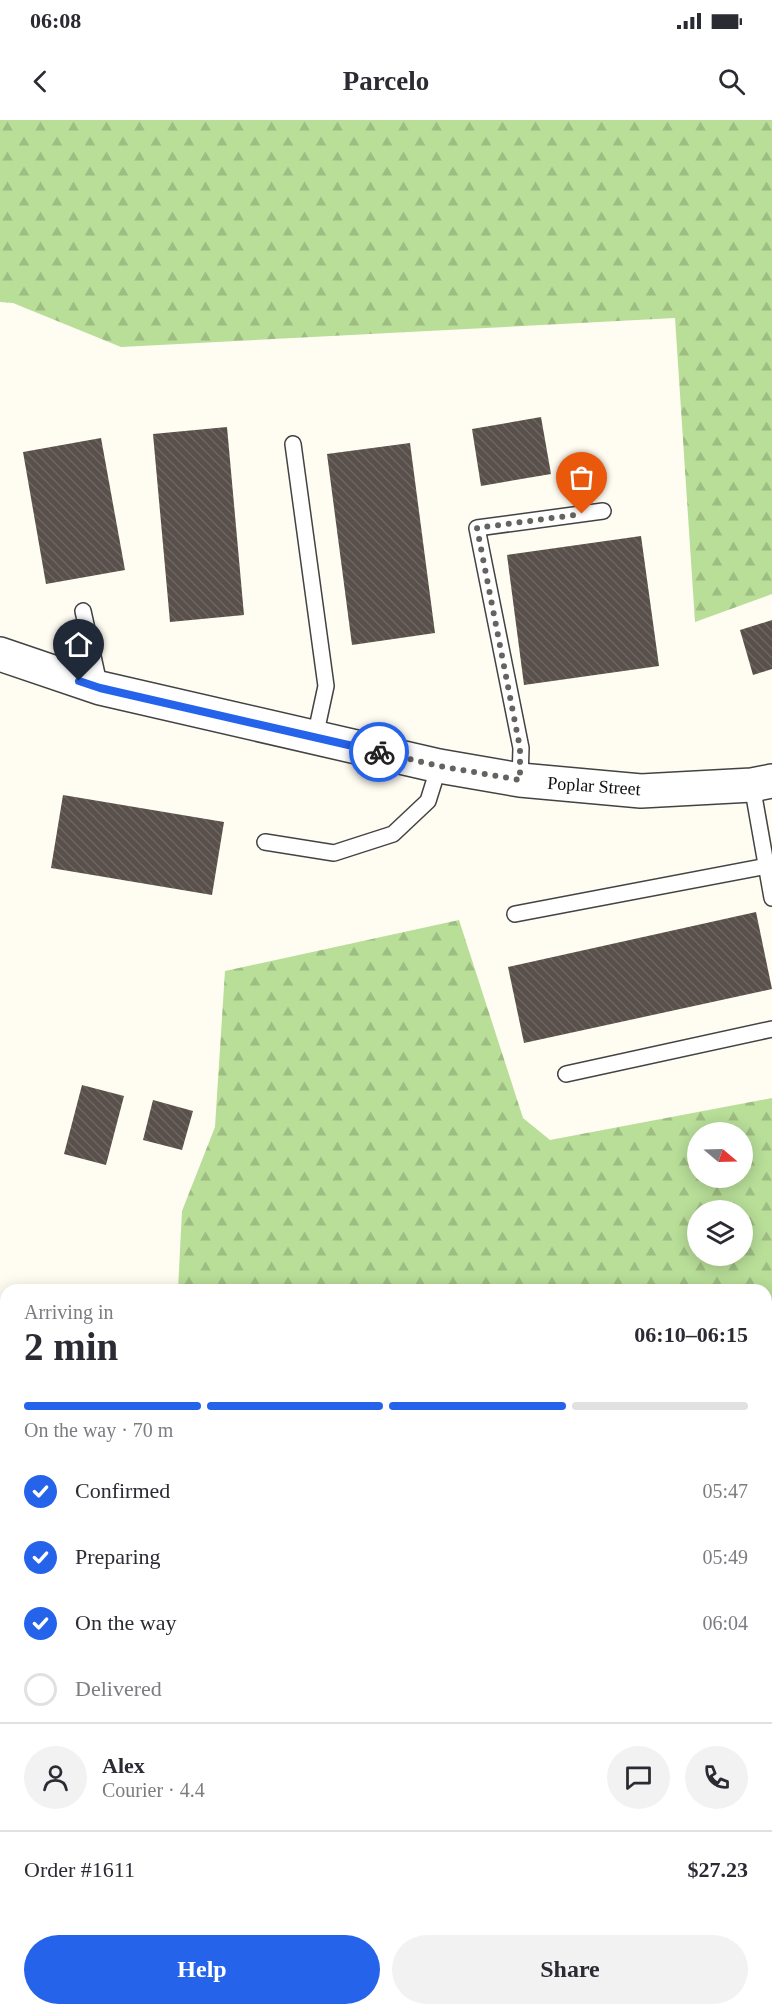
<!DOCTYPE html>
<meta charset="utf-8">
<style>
body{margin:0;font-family:"Times New Roman",serif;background:#f2f2f3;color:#2b2b33;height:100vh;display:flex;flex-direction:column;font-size:22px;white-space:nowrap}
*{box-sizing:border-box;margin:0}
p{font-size:20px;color:#7c7c81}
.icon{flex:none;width:33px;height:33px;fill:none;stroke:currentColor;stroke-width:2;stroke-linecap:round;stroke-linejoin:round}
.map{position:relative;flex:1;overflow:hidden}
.side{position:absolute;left:0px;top:1164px;width:772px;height:732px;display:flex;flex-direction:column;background:#fff;border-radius:18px 18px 0 0;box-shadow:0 3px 15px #0003}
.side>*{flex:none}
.needle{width:39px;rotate:109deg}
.fabs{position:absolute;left:687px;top:1002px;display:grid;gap:12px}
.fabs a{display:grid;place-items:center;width:66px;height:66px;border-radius:50%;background:#fff;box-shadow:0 3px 15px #0003;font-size:30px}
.pin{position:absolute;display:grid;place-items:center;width:51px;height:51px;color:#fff;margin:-62px -26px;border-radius:50% 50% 50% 0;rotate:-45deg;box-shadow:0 0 6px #0007}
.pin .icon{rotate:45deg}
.courier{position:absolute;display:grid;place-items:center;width:60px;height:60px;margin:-30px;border:4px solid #2563eb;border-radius:50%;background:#fff;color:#222;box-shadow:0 2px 8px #0007}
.overview em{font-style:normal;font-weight:800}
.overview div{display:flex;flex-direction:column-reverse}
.overview{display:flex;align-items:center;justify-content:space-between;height:102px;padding:0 24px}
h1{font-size:39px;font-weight:800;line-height:45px}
.bar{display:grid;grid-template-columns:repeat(4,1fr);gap:9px 6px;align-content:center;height:72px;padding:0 24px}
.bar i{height:8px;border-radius:4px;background:#e1e1e2}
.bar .on{background:#2563eb}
.bar p{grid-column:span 4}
.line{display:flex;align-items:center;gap:15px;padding:0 24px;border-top:2px solid #e1e1e2}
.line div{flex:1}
.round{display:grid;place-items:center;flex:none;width:63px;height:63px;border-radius:32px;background:#f2f2f3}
ol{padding:0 24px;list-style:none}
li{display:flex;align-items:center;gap:18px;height:66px}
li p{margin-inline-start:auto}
li .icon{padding:6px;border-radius:50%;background:#2563eb;color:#fff;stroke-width:4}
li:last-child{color:#7c7c81}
li i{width:33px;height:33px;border:3px solid #e1e1e2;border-radius:50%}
.button{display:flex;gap:12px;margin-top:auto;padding:12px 24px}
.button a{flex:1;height:69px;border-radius:36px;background:#2563eb;color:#fff;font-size:24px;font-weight:800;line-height:69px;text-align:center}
.button a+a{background:#f2f2f3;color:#2b2b33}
.status{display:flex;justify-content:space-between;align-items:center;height:42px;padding:0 30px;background:#fff;direction:ltr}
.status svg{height:16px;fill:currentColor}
header{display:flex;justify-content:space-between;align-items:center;height:78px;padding:0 24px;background:#fff;font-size:27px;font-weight:800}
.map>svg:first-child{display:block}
.forest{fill:url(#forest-firs);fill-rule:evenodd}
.cemetery{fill:url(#cemetery-stones)}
.building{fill:url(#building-back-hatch)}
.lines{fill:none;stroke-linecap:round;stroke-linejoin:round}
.service-casing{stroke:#434343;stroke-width:18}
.minor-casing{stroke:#434343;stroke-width:33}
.tertiary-casing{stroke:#434343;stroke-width:36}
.service{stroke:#fff;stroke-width:15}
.minor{stroke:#fff;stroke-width:30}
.tertiary{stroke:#fff;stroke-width:33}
.done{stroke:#64635f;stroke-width:6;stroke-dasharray:0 10.8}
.route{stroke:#2563eb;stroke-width:8}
.labels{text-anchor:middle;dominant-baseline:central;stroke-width:6;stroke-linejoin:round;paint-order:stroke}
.street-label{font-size:18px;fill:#101010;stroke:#fff}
</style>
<div class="status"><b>06:08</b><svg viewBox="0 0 49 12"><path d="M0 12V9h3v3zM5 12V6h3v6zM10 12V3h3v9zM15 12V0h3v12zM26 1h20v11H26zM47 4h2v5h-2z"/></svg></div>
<header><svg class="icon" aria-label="back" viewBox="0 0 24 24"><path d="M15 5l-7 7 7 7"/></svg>Parcelo<svg class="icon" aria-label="search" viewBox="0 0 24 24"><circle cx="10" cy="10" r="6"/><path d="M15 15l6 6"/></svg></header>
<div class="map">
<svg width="772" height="1896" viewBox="0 0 772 1896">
<defs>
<pattern id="forest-firs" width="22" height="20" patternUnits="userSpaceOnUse" patternTransform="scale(1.5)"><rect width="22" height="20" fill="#b8de98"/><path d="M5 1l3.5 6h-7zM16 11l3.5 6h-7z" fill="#9dbd82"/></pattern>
<pattern id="cemetery-stones" width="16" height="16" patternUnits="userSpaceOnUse" patternTransform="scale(1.5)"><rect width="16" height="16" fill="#d9e3c1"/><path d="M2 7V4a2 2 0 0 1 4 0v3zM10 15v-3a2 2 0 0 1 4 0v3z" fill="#b9c2a5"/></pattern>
<pattern id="building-back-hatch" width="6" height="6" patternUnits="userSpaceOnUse" patternTransform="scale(1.5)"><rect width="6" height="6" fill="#59504b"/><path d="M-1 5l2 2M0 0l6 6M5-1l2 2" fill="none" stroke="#6c6561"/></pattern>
</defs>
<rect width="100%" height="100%" fill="#fffcf2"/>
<!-- forest -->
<g class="forest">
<path d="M0,0H772V474L695,502L675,198L121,227L13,183L0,182Z"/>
<path d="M459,800L523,998L550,1020L772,978V1262L767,1261L766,1170H178L182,1091L215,1007L225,851ZM742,1012V1058H698V1012ZM742,1090V1136H698V1090Z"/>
<path d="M772,1497V1687H766V1504Z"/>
</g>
<!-- cemetery -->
<path class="cemetery" d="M766,1687H772V1896H315L320,1890H766Z"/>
<!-- building -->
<g class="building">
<path d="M541,297L551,354L481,366L472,309Z"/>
<path d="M227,307L244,495L170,502L153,314Z"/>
<path d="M101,318L125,450L46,464L23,332Z"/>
<path d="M410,323L435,513L352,525L327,334Z"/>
<path d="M641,416L659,546L524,565L507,435Z"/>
<path d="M772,500V549L753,555L740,510Z"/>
<path d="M63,675L224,702L212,775L51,748Z"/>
<path d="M756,792L772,869L524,923L508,847Z"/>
<path d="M82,965L124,976L106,1045L64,1034Z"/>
<path d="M153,980L193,991L182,1030L143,1020Z"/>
<path d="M6,1464V1507L0,1508V1466Z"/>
</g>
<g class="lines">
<!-- service casing -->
<g class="service-casing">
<g id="service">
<path d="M293,324L326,566L315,617"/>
<path d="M83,491L100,568"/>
<path d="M520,660L521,628L477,408L603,391"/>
<path d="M752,665L772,778"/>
<path d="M265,722L334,733L393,714L428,681L439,646"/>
<path d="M515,794L767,746"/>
<path d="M566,954L772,909"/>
<path d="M767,1324L772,1332"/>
<path d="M766,1394L772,1389"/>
<path d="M766,1429L772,1444"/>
<path d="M766,1804L772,1802"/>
<path d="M662,1896L664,1890"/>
</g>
</g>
<!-- minor casing -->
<g class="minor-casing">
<path id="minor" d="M0,1420L6,1419"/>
</g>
<!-- tertiary casing -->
<g class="tertiary-casing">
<g id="tertiary">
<path d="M0,534L100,568L439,646L520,660L641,671L752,665L772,661"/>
<path d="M766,1489L772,1485"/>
<path d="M265,1896L271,1890"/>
</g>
</g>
<!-- service -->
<use href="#service" class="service"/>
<!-- minor -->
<use href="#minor" class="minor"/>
<!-- tertiary -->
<use href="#tertiary" class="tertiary"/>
</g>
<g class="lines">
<!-- done -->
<path class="done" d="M379,632L439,646L520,660V628L477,408L582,394"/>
<!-- route -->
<path class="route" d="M79,561L100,568L379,632"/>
</g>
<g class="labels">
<!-- street labels -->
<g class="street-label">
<text transform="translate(594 666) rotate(4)">Poplar Street</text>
</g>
</g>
</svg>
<div class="fabs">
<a><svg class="needle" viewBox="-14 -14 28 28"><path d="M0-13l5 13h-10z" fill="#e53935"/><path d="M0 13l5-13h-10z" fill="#7c7c81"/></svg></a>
<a><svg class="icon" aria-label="layers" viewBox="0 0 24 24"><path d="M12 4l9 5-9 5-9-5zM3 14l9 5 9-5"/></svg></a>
</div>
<div class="pin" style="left:582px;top:394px;background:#ea580c"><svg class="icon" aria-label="bag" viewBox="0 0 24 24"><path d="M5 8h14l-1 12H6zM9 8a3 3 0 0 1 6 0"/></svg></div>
<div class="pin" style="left:79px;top:561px;background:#1f2937"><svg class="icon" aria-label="home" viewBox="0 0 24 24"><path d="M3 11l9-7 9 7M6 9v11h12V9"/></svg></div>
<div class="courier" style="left:379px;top:632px"><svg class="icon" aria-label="bike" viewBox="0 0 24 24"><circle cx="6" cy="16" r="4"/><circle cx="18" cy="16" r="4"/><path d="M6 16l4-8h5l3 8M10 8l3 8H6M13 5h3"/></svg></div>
<section class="side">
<div class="overview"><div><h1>2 min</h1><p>Arriving in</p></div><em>06:10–06:15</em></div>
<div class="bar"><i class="on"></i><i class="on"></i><i class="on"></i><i></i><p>On the way · 70 m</p></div>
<ol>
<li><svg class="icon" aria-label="check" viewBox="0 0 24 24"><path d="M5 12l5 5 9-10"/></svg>Confirmed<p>05:47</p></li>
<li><svg class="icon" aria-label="check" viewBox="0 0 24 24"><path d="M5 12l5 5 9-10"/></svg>Preparing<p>05:49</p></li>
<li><svg class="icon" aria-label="check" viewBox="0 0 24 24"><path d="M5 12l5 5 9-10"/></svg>On the way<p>06:04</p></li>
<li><i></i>Delivered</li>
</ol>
<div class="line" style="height:108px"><a class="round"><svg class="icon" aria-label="person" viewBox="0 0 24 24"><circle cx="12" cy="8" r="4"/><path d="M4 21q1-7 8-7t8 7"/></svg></a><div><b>Alex</b><p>Courier · 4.4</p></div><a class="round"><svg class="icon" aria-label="chat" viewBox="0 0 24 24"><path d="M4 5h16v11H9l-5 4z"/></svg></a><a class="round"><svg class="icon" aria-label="phone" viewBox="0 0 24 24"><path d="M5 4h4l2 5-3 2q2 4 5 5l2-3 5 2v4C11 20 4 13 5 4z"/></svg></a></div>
<div class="line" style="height:78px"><div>Order #1611</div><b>$27.23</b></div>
<div class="button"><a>Help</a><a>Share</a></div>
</section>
</div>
